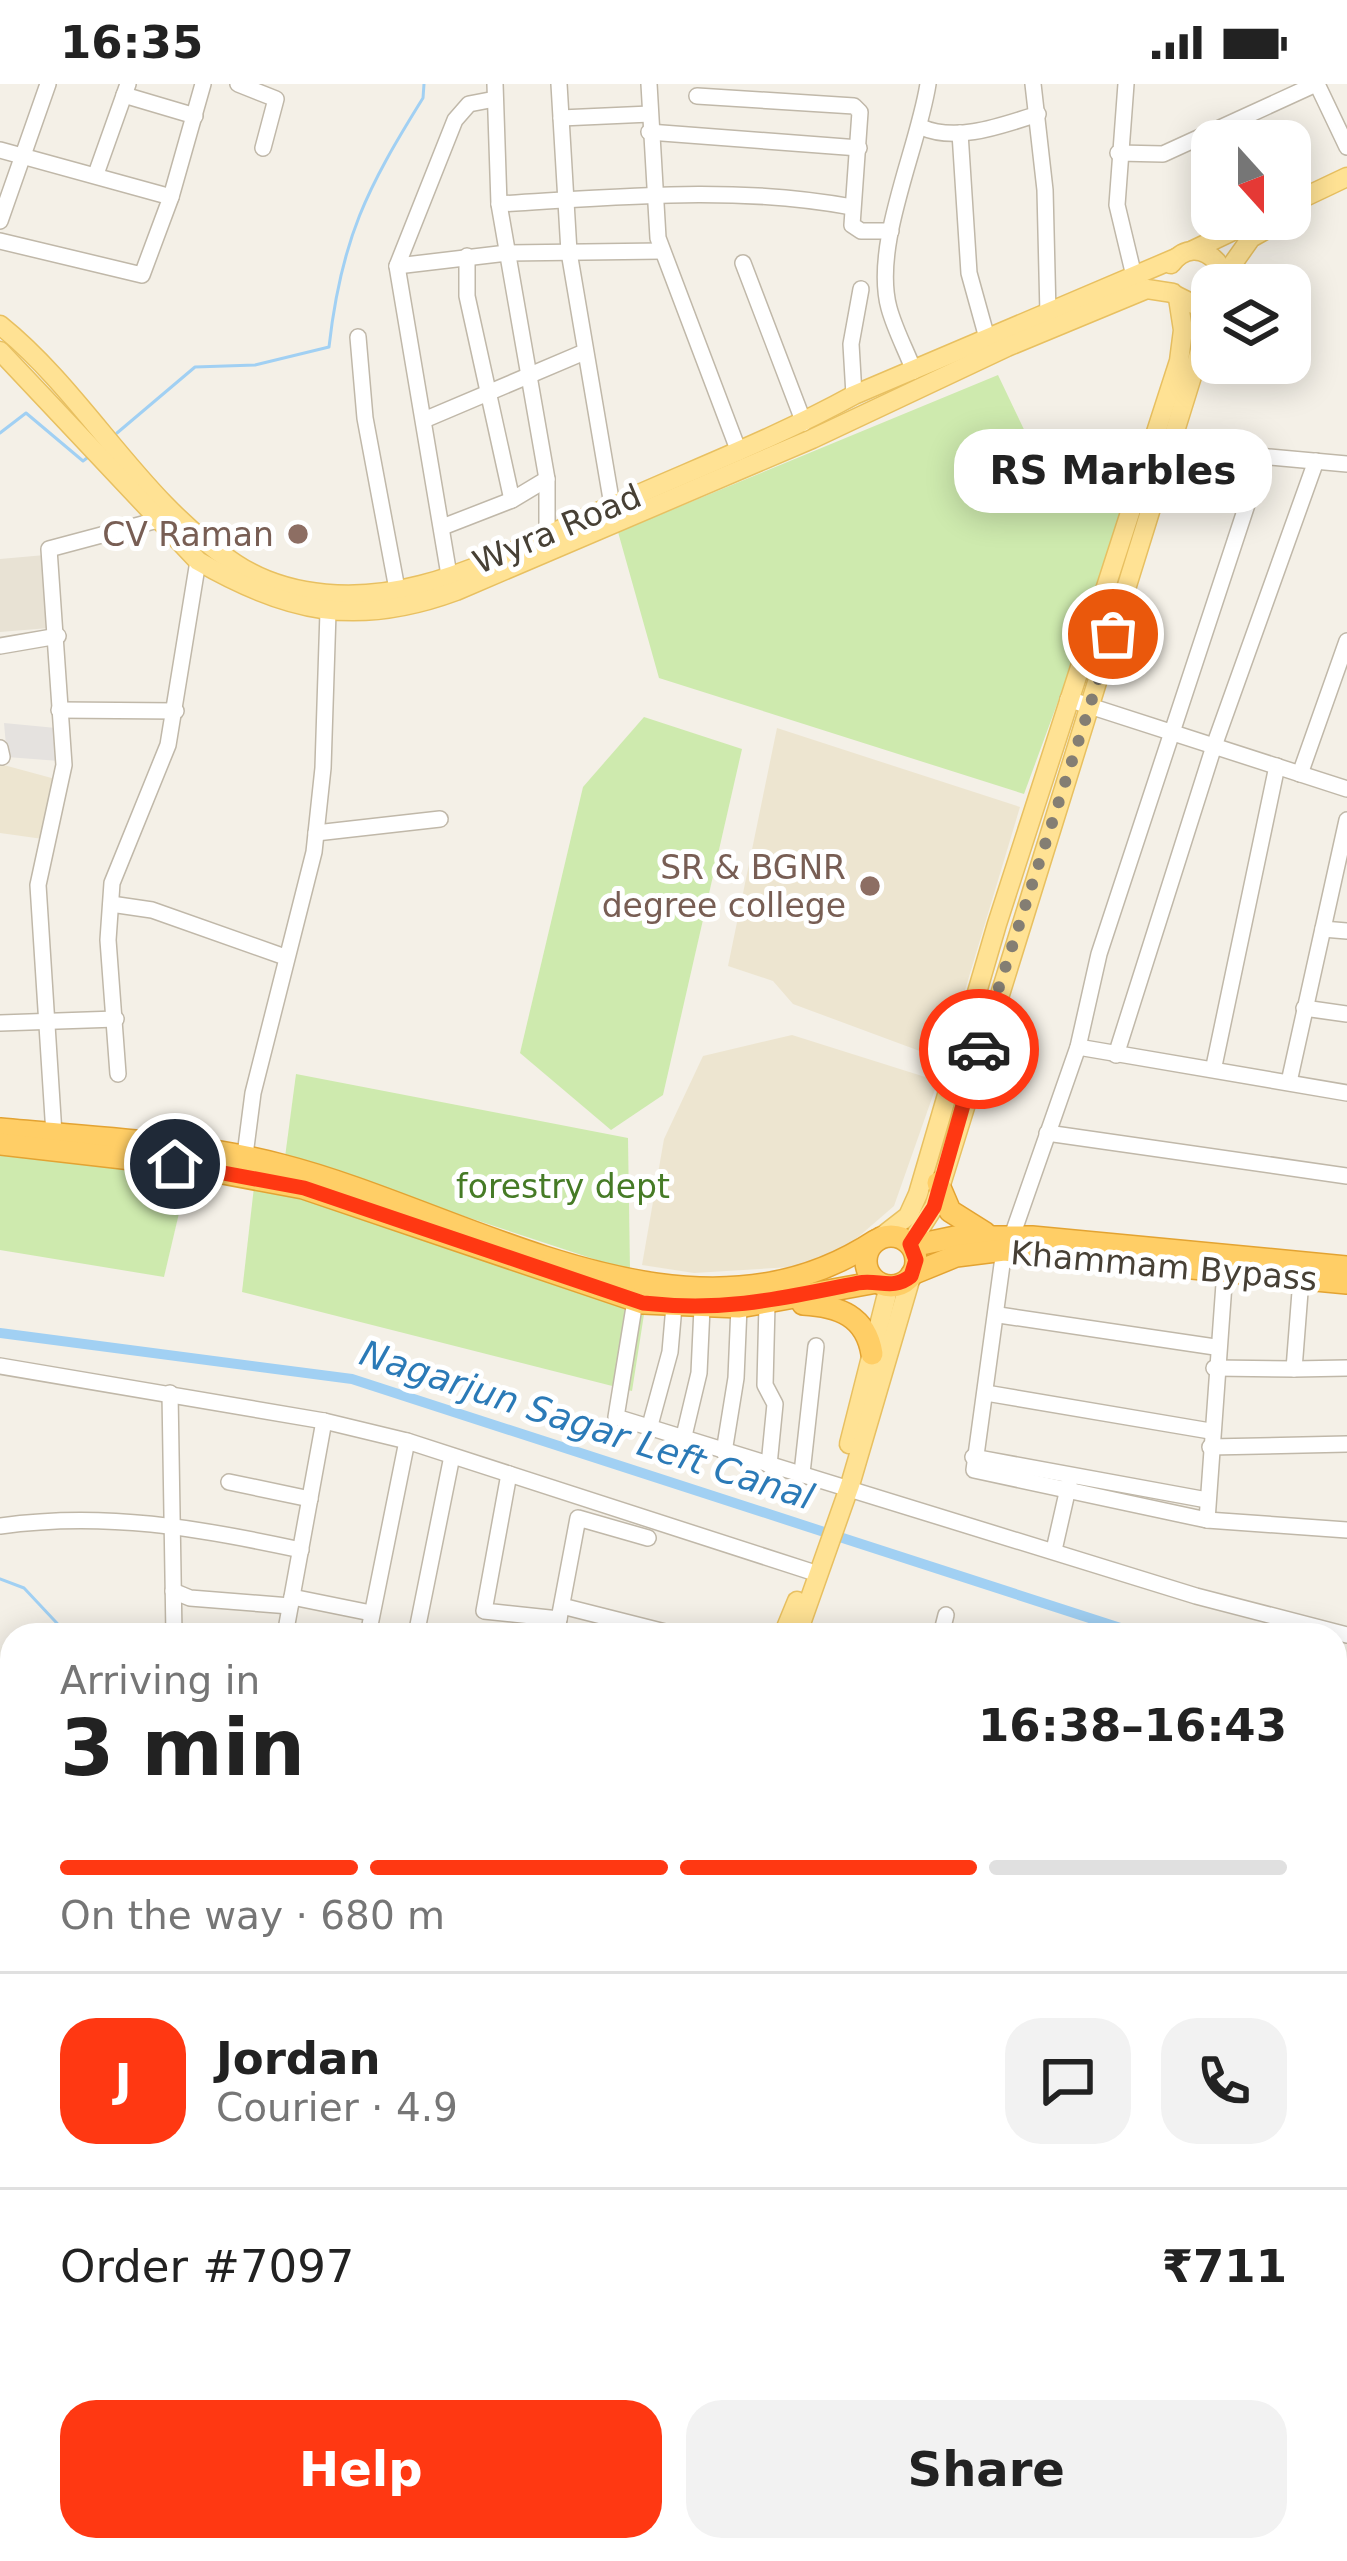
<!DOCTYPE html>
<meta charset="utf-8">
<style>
body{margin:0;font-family:"DejaVu Sans",sans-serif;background:#f2f2f2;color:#222;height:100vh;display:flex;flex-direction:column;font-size:45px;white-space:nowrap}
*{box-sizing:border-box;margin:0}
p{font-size:39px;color:#767676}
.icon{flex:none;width:66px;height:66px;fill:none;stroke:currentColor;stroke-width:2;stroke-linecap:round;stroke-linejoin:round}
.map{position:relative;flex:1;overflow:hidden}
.sheet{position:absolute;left:0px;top:1539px;width:1347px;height:939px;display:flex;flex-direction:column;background:#fff;border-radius:36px 36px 0 0;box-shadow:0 6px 30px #0003}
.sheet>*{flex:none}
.needle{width:78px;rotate:159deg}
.tools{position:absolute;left:1191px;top:36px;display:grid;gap:24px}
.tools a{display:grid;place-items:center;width:120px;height:120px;border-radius:24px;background:#fff;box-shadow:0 6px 30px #0003;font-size:60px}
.pin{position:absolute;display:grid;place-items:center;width:102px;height:102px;color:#fff;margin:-51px;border:6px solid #fff;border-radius:50%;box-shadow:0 3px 12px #0007}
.courier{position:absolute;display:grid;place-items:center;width:120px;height:120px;margin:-60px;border:9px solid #ff3812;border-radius:50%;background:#fff;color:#222;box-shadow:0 3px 15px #0007}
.bubble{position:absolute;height:84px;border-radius:36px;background:#fff;box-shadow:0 6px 30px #0003;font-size:39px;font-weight:600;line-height:84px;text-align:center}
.overview em{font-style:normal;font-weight:600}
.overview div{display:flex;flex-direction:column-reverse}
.overview{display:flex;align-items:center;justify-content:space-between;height:204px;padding:0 60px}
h1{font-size:78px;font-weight:600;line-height:90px}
.bar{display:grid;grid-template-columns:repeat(4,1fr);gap:18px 12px;align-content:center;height:144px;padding:0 60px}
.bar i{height:15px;border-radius:9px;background:#e0e0e0}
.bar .on{background:#ff3812}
.bar p{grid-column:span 4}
.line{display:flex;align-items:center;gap:30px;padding:0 60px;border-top:3px solid #e0e0e0}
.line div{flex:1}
.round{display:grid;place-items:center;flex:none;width:126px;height:126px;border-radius:36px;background:#f2f2f2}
.button{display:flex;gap:24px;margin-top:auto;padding:24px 60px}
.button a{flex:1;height:138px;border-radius:36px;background:#ff3812;color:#fff;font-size:48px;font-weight:600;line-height:138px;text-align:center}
.button a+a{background:#f2f2f2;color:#222}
.status{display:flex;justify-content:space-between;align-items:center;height:84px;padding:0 60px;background:#fff;direction:ltr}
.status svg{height:33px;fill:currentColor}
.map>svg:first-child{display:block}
.residential{fill:#e8e2d4}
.industrial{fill:#e6e1db}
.education{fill:#ede5d0}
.green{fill:#ceeaae}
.parking{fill:#e5e2df}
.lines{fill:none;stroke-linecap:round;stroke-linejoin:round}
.stream{stroke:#a1d0f3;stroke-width:3}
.canal{stroke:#a1d0f3;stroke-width:10}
.minor-casing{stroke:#c0b8a9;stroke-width:18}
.major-casing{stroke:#e8c061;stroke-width:21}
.highway-casing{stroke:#e3a332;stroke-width:24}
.minor{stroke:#fff;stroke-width:15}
.major{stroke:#ffe294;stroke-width:18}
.highway{stroke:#ffce66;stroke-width:21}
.done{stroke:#847e73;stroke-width:12;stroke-dasharray:0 21.6}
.route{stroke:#ff3812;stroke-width:15}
.education-dot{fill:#8d6e63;stroke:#fff;stroke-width:4.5}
.labels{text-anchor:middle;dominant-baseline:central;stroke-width:10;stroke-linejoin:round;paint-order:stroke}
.street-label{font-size:33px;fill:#474035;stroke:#fff}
.education-label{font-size:33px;fill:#785e54;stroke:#fff;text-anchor:end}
.park-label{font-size:33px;fill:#467b26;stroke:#fff}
.water-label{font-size:36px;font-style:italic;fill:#2b7ab7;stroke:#fff}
</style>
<div class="status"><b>16:35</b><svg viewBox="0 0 49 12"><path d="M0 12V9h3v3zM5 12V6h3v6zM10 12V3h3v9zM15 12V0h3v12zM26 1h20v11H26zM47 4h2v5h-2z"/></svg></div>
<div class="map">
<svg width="1347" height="2477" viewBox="0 0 1347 2477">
<rect width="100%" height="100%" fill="#f4f0e7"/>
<!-- residential -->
<path class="residential" d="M45,471L49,544L0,548V475Z"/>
<!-- industrial -->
<path class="industrial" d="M1335,2323L1347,2327V2477H585L589,2466H1335Z"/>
<!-- education -->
<g class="education">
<path d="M777,644L1020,723L944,976L793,920L773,897L728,882Z"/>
<path d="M0,680L59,696L50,756L0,749Z"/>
<path d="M792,951L938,997L894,1122L842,1167L807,1182L694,1189L642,1181L664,1055L703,972Z"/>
</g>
<!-- green -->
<g class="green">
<path d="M998,291L1040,379L1142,389L1024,710L659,594L618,448Z"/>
<path d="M644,633L742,665L663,1011L611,1046L520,969L583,703Z"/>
<path d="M296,990L628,1054L630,1187L285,1073Z"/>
<path d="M0,1071L188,1091L164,1193L0,1166Z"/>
<path d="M255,1094L645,1224L632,1307L242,1208Z"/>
</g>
<!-- parking -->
<path class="parking" d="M4,639L56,644L59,677L7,673Z"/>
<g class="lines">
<!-- stream -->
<g class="stream">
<path d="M0,349L26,329L83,377L91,371"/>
<path d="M117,349L195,283L255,281L329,263C341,155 367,104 423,14L424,0"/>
<path d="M0,1495L24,1504L68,1551"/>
<path d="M0,1729L12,1723"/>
<path d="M0,1959V1977"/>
</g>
<!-- canal -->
<g class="canal">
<path d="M0,1249L352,1295L1142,1551"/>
<path d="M1335,1613L1347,1616"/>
</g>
<!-- minor casing -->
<g class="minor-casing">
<g id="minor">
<path d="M238,0L276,15L263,64"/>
<path d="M495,0L499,120L547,395V452"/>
<path d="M559,0L569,168L612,421"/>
<path d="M649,0L658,154L739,368"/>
<path d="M1033,0L1045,106L1048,230"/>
<path d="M1126,0L1117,121L1134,192"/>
<path d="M1317,0L1347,63"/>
<path d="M124,11L195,32"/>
<path d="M697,12L854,22L860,28L852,141L861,147H891"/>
<path d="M561,34L650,30"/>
<path d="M921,43C957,59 1003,41 1038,30"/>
<path d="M649,48L859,64"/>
<path d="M960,49L969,189L987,254"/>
<path d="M0,66L171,113L142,191L0,157"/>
<path d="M1118,69L1163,70L1316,0"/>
<path d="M96,90L128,0"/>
<path d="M171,113L203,0"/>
<path d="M499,120C618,113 733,101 852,123"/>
<path d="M0,137L48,0"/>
<path d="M467,172V212L512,416"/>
<path d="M743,179L804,339"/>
<path d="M397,182L507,169L662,167"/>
<path d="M358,253L365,334L397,505"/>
<path d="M914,287C906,266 895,246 889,224C872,161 918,65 928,0"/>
<path d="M854,311L851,260L861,205"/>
<path d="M424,336L582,269"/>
<path d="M1171,364L1347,380"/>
<path d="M445,442L512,416L547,395"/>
<path d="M449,491L397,182L455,36L469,20L495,15"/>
<path d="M0,562L58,552"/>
<path d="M1068,615L1347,705"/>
<path d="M59,626L176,627"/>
<path d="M0,664L2,673"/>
<path d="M1300,690L1347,557"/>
<path d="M316,749L440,735"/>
<path d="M111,820L152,826L285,873"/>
<path d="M1323,845L1347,847"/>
<path d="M1304,924L1347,930"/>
<path d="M0,939L116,935"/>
<path d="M1078,963L1347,1009"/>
<path d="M1116,971L1214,662L1316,377"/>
<path d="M1214,982L1277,682"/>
<path d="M118,990L108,856L112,799L168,661L198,477"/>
<path d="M1289,998L1347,736"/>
<path d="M1047,1049L1347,1092"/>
<path d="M54,1050L38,801L64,681L49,465L154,437"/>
<path d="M245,1071L253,1009L314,768L323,684L328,528"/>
<path d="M1012,1152L1078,963L1099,870L1263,372"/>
<path d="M1004,1166L974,1386L1207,1436L1225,1186"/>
<path d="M635,1217L616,1333L1196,1512L1347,1551"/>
<path d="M767,1220L765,1301L775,1320L769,1381"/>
<path d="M999,1231L1215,1263"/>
<path d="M0,1282L324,1337L407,1357L809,1487"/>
<path d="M1214,1284L1294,1285L1301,1195"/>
<path d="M1294,1285L1347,1284"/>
<path d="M170,1309L174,1551"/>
<path d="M986,1309L1210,1347"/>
<path d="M649,1345L670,1268L674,1222"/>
<path d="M683,1356L699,1289L702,1224"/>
<path d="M1210,1363L1347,1360"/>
<path d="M724,1368L736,1294L739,1223"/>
<path d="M973,1373L1207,1416"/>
<path d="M802,1389L816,1262"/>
<path d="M509,1390L484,1527L559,1535"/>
<path d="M229,1398L310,1415"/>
<path d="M1207,1436L1347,1446"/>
<path d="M0,1442C104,1427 199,1444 301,1466"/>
<path d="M1054,1466L1069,1400"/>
<path d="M173,1507L190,1514L290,1522"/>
<path d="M292,1513L371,1529"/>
<path d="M562,1522L677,1551"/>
<path d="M285,1551L324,1337"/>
<path d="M368,1551L407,1357"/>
<path d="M416,1551L452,1372"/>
<path d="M556,1551L578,1434L648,1454"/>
<path d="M941,1551L946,1531"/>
<path d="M0,1665L12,1664"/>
<path d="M1335,1773L1347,1776"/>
<path d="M1335,1818L1347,1822"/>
<path d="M1335,1910L1347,1855"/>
<path d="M0,1922H12"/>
<path d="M1335,1929L1347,1931"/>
<path d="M1335,2000L1347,2001"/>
<path d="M0,2008L12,2010"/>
<path d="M1335,2118H1347"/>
<path d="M12,2208V2207"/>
<path d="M1335,2240H1347"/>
<path d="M0,2356H12"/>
<path d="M129,2466L180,2477"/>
<path d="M770,2466L791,2477"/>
<path d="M1280,2468L1300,2474"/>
<path d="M62,2477L69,2466"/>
<path d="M224,2477L231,2466"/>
<path d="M327,2477L332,2466"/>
<path d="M561,2477L564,2466"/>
</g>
</g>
<!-- major casing -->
<g class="major-casing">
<g id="major">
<path d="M1290,120L1347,93"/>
<path d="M1193,166L1258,135"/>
<path d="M1171,180C1184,163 1202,162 1217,178L1220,201"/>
<path d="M1222,195L1251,154L1285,135"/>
<path d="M1175,211L1193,220L1212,213"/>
<path d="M0,241C87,311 140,419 236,480C289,515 360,517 421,501C487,484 551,448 614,421C694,385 776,354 854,311L1176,174"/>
<path d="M0,267L198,477C286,528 356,544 456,507L812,355L1007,263L1147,205L1173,209"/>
<path d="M881,1153L908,1132L918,1110L997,840L1179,277L1183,246L1178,214"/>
<path d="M910,1160L934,1123L1212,228"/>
<path d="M849,1360L889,1202"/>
<path d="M783,1551L797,1517"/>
<path d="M797,1551L850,1401L911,1193"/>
<path d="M419,2477L424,2466"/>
<path d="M440,2477L446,2466"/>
</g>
</g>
<!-- highway casing -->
<g class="highway-casing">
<g id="highway">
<path d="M0,1045C94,1054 189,1057 281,1081C469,1129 687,1280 875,1157"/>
<path d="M0,1060L175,1080L303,1104L643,1219L739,1223L877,1198"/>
<path d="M938,1099L950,1127L985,1149"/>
<circle cx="891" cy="1177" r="25"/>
<path d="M912,1162L955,1153H1032L1347,1183"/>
<path d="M912,1190L956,1172L1004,1166L1347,1199"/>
<path d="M803,1220C839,1222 866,1232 872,1270"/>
</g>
</g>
<!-- minor -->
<use href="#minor" class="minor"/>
<!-- major -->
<use href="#major" class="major"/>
<!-- highway -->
<use href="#highway" class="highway"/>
</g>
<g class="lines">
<!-- done -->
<path class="done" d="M979,965L1113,550"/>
<!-- route -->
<path class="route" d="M175,1080L304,1104L643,1219C725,1228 779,1215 858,1199C879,1195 892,1207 911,1192L916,1176L910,1160L934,1123L979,965"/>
</g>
<!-- markers -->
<g class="education-dot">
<circle cx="298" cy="450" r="12"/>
<circle cx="870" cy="802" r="12"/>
</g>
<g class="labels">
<!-- street labels -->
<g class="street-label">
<text transform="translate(557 445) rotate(-23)">Wyra Road</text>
<text transform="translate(1164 1182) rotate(5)">Khammam Bypass</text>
</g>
<!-- education labels -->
<g class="education-label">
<text x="274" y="450">CV Raman</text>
<text x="846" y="783">SR &amp; BGNR<tspan x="846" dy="38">degree college</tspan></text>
</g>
<!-- park labels -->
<g class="park-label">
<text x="563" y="1102">forestry dept</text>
</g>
<!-- water labels -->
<g class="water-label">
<text transform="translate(587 1341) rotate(18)">Nagarjun Sagar Left Canal</text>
</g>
</g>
</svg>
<div class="tools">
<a><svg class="needle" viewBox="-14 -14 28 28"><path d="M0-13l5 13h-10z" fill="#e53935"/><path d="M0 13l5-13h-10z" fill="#767676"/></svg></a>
<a><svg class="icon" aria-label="layers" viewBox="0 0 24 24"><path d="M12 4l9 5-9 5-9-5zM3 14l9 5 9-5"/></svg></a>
</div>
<div class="pin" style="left:1113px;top:550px;background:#ea580c"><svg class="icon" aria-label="bag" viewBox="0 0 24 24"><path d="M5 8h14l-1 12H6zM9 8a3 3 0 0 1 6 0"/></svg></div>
<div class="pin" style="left:175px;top:1080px;background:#1f2937"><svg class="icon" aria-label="home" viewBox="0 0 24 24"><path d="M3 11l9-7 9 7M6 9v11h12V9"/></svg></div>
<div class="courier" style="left:979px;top:965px"><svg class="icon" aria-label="car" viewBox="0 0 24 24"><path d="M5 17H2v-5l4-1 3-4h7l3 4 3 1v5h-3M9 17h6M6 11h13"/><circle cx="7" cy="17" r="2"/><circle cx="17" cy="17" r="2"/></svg></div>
<div class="bubble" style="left:954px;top:345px;width:318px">RS Marbles</div>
<section class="sheet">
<div class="overview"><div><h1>3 min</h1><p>Arriving in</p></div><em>16:38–16:43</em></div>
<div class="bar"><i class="on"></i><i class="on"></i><i class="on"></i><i></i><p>On the way · 680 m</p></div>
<div class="line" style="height:216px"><b class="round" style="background:#ff3812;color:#fff">J</b><div><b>Jordan</b><p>Courier · 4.9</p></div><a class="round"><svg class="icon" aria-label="chat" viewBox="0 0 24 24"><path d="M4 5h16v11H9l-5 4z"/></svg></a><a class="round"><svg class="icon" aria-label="phone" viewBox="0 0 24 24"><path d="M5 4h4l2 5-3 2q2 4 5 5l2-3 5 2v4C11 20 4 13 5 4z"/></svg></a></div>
<div class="line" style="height:156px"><div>Order #7097</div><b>₹711</b></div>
<div class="button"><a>Help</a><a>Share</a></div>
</section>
</div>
